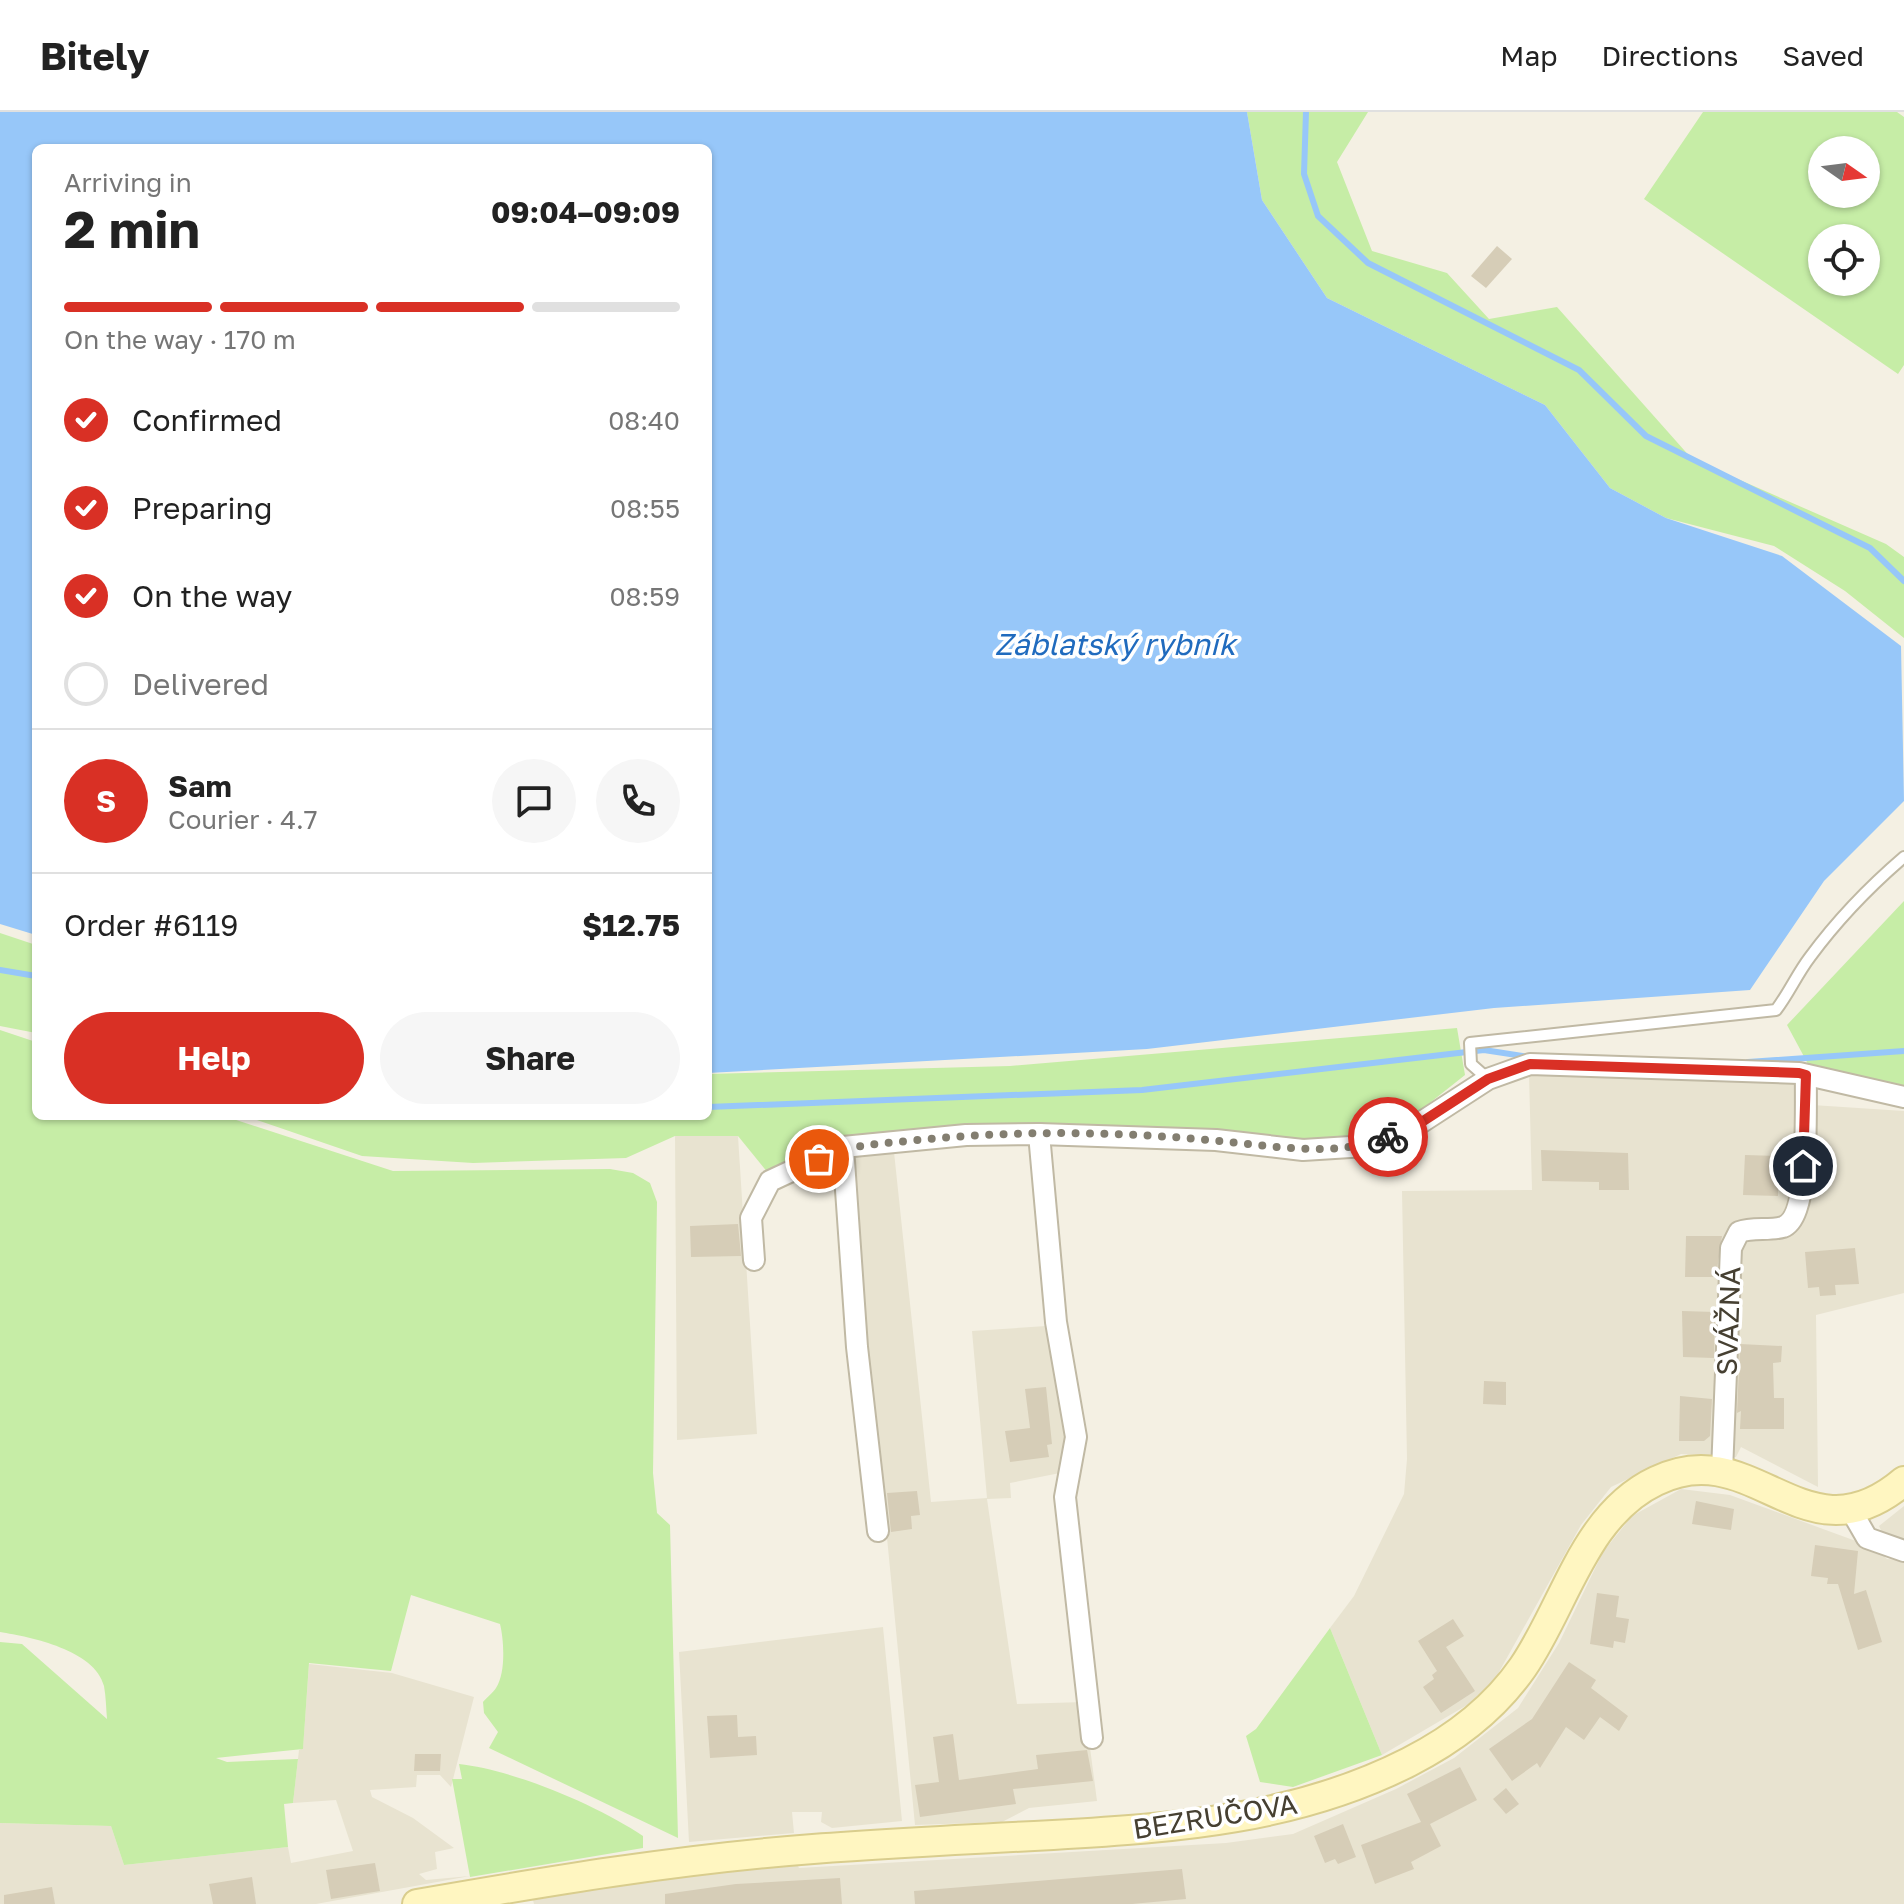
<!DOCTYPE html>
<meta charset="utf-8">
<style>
body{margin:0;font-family:"Golos Text",sans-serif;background:#f6f6f6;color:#222;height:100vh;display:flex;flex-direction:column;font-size:30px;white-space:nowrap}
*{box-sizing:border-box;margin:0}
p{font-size:26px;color:#767676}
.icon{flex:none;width:44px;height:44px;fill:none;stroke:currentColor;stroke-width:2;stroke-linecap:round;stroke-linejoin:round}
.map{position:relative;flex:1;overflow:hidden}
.sheet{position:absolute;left:32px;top:32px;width:680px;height:976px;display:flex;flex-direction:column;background:#fff;border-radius:12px;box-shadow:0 2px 6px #0004}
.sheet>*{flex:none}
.needle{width:52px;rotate:104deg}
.fabs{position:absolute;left:1808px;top:24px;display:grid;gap:16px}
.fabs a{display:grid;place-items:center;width:72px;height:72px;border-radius:50%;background:#fff;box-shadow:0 2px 6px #0004;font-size:40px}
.pin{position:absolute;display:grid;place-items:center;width:68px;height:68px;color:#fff;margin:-34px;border:4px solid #fff;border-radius:50%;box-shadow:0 2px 8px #0007}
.courier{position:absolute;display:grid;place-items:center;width:80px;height:80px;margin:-40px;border:6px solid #d93025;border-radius:50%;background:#fff;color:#222;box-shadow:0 2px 10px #0007}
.headline em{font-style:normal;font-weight:700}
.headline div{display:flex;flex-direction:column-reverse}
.headline{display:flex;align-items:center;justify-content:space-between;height:136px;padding:0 32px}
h1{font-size:52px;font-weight:700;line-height:60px}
.bar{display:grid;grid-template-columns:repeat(4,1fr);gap:12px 8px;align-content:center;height:96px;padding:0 32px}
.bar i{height:10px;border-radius:6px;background:#e0e0e0}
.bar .on{background:#d93025}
.bar p{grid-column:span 4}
.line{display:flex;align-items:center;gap:20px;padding:0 32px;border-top:2px solid #e0e0e0}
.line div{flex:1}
.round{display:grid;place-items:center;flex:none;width:84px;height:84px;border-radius:42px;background:#f6f6f6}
ol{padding:0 32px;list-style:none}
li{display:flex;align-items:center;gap:24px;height:88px}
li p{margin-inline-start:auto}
li .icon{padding:8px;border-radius:50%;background:#d93025;color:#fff;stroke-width:4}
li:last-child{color:#767676}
li i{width:44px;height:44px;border:4px solid #e0e0e0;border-radius:50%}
.action{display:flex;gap:16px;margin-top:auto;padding:16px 32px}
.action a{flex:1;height:92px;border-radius:48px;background:#d93025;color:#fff;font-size:32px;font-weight:700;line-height:92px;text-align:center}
.action a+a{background:#f6f6f6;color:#222}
header{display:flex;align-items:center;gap:48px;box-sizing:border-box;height:112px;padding:0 40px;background:#fff;border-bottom:2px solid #e0e0e0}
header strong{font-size:38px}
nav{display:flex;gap:44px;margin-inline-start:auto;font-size:28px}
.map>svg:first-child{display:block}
.residential{fill:#e8e3d0}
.green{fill:#c6eda6;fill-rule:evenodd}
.water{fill:#97c7f9}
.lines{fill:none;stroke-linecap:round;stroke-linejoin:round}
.stream{stroke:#97c7f9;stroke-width:6}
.building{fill:#d6cdb7}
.service-casing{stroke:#c0b9a4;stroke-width:14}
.minor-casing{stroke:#c0b9a4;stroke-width:24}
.secondary-casing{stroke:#d9cd8d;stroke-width:32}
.service{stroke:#fff;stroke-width:10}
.minor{stroke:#fff;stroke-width:20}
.secondary{stroke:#fff6c1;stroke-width:28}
.done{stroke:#837e70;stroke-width:8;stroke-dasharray:0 14.4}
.route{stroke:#d93025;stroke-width:10}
.labels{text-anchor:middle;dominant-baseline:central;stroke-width:7;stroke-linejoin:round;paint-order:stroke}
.street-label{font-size:28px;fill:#464032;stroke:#fff}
.water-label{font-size:30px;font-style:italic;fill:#206bbe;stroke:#fff}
</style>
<header>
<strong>Bitely</strong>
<nav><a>Map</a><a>Directions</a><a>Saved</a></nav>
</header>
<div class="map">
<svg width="1904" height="1792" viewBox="0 0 1904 1792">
<rect width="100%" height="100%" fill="#f4f0e3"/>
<!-- residential -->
<g class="residential">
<path d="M1660,959L1797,971V992L1904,999V1181L1816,1203L1818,1375L1741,1335L1736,1345L1681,1342L1611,1375L1581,1413L1494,1569L1479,1586L1382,1643L1330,1516L1354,1484L1404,1382L1407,1347L1402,1079L1532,1078L1529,962Z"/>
<path d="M675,1024H738L757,1322L677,1328Z"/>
<path d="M894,1040L931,1390L987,1386L972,1219L1046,1214L1063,1293L1067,1352L1060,1361L1010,1371L1011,1386L987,1387L1017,1592L1084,1590L1097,1689L1029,1696L1002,1710L915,1713L850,1046Z"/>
<path d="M1681,1377L1730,1383L1875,1436L1887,1447L1904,1448V1792H534L533,1788L700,1761L797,1752L799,1756L1226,1731L1293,1722L1396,1677L1454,1646L1518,1596L1559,1531L1603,1440L1632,1404Z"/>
<path d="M1904,1394V1430L1885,1427L1879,1414Z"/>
<path d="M883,1515L902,1709L832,1716L821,1710L822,1700H792L794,1721L689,1730L679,1540Z"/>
<path d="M309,1552L392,1561L474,1585L451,1675L440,1663H417L416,1675L370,1678L372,1685L413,1706L454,1736L435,1740L437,1757L419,1762L426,1768L470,1764L316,1792H0V1711L111,1714L124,1753L288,1735L291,1751L353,1739L336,1688L293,1691L299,1638L303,1636Z"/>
</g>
<!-- green -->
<g class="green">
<path d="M1247,0H1368L1337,50L1372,139L1447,161L1489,207L1557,195L1692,347L1886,432L1904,445V526L1845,479L1774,434L1666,406L1610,376L1545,293L1327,186L1262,88Z"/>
<path d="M1703,0H1897L1904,5V253L1898,262L1644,87ZM1822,38H1866V82H1822ZM1822,126H1866V170H1822Z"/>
<path d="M1904,789V974L1808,952L1787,913Z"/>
<path d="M0,821L36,833V921L0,914Z"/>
<path d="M1457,916L1465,963L1412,1005L1361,1023L1302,1028L1218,1018L961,1013L834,1034L768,1061L738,1024H675L626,1046L473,1051L362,1044L245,1004H708V962L1010,954Z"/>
<path d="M0,918L36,930V1004H224L393,1059L610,1057L633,1061L650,1071L657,1090L653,1361L657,1401L670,1413L678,1726L489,1636L498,1620L484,1601L483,1590C487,1585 493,1581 496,1576C506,1561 504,1528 500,1512L411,1483L391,1559L309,1551L303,1637L216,1646L227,1650L298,1647L293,1691L284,1692L288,1735L124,1753L111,1714L0,1711V1530L22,1532L107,1607C106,1596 106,1585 104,1574C95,1538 31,1525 0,1520Z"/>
<path d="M1330,1516L1382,1643L1293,1675L1260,1670L1246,1624L1256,1617Z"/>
<path d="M459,1652C514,1658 597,1693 643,1724V1736L470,1765L452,1667H462Z"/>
</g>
<!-- water -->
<path class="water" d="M0,0H1247L1262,88L1327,186L1545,293L1610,376L1666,406L1782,444L1901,534L1904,689L1824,769L1750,878L1494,896L1147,937L708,961V36H36V823L0,812Z"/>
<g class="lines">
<!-- stream -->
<g class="stream">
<path d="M1306,0L1304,62L1318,104L1368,151L1579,258L1646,324L1870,436L1904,469"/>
<path d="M0,858L36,864"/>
<path d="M1748,950L1904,939"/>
<path d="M708,995L1142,978L1484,938L1529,945"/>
</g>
</g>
<!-- building -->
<g class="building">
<path d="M1497,134L1512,147L1486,176L1471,164Z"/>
<path d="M1541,1038L1628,1041L1629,1078H1599V1070L1542,1069Z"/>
<path d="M1745,1043L1778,1044V1084L1743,1083Z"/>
<path d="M738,1112L741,1144L691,1145L690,1114Z"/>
<path d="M1686,1124H1722L1716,1165H1685Z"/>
<path d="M1855,1136L1859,1172L1835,1173L1836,1183L1820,1184L1819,1175L1808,1176L1805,1140Z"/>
<path d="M1682,1199L1715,1200L1714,1246L1683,1245Z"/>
<path d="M1740,1232L1782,1234L1781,1250L1773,1251L1774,1286H1784V1317H1740L1741,1299L1737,1301Z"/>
<path d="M1484,1269L1506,1270V1293L1483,1292Z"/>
<path d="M1046,1275L1052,1332L1047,1333L1049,1345L1010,1350L1005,1319L1030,1316L1025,1277Z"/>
<path d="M1680,1284L1712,1287L1710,1324L1704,1329H1679Z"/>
<path d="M917,1379L920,1403L911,1404L912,1417L891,1420L887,1381Z"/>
<path d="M1696,1389L1734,1397L1731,1418L1692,1412Z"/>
<path d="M1815,1433L1858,1439L1854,1482L1866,1478L1882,1530L1858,1538L1838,1472H1827L1828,1466L1811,1464Z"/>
<path d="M1597,1481L1619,1484L1616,1505L1629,1507L1625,1531L1614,1529L1613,1536L1590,1532Z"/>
<path d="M1453,1507L1464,1524L1446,1535L1475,1579L1441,1601L1423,1575L1434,1567L1432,1563L1437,1559L1418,1529Z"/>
<path d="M1569,1550L1596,1568L1591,1576L1628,1604L1619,1619L1600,1605L1584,1628L1566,1615L1540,1656L1537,1651L1512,1669L1489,1637L1532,1607Z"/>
<path d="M737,1603L738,1625L756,1624L757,1643L710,1646L707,1604Z"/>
<path d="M953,1622L959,1668L1038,1657L1036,1643L1087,1638L1093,1669L1013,1677L1016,1692L920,1705L915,1673L939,1670L933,1625Z"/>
<path d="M415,1642H441L440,1659H414Z"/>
<path d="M1460,1655L1477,1688L1430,1712L1441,1734L1411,1750L1414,1757L1375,1772L1361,1733L1421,1710L1407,1682Z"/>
<path d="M1506,1676L1519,1692L1506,1702L1493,1687Z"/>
<path d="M1343,1712L1356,1745L1338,1752L1335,1747L1325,1751L1314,1724Z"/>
<path d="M375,1751L380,1779L331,1787L326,1758Z"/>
<path d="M1182,1757L1186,1787L1132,1792H915L914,1779Z"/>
<path d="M252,1765L256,1792H213L209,1772Z"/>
<path d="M840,1766L842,1792H665V1782L736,1772Z"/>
<path d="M52,1775L55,1792H4V1783Z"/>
</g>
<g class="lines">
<!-- service casing -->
<g class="service-casing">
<path id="service" d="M1488,967L1471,952L1470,931L1776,898C1789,881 1797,862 1810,845C1838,807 1869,775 1904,745"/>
</g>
<!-- minor casing -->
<g class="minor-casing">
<g id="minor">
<path d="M1039,1022L1056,1210L1076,1325L1065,1385L1092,1626"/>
<path d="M843,1035L857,1235L878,1419"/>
<path d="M754,1148L751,1106L770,1069L843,1035L966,1023L1039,1022L1216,1028L1303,1038L1366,1034L1414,1015L1488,967L1530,952L1799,961L1904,985"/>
<path d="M1722,1360L1731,1136L1739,1120C1753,1115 1769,1119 1783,1115C1811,1105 1805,991 1806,963"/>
<path d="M1852,1400L1867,1426L1904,1439"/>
</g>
</g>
<!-- secondary casing -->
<g class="secondary-casing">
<path id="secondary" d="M417,1792C549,1769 679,1747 813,1737C893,1731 973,1727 1053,1723C1177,1716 1297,1707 1409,1650C1454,1627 1494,1597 1523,1555C1565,1494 1584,1403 1656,1369C1755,1320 1804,1454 1904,1369"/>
</g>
<!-- service -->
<use href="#service" class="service"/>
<!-- minor -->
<use href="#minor" class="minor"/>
<!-- secondary -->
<use href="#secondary" class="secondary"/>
</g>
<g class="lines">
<!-- done -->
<path class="done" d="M819,1047C848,1033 876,1032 908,1029C1010,1018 1117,1019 1219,1029C1276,1034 1334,1046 1388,1025"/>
<!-- route -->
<path class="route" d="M1388,1025L1414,1015L1488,967L1530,952L1799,961L1806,963L1803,1054"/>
</g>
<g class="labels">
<!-- street labels -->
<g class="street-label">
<text transform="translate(1728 1209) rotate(-88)">SVÁŽNÁ</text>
<text transform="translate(1215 1704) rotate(-9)">BEZRUČOVA</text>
</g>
<!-- water labels -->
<g class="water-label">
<text x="1115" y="532">Záblatský rybník</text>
</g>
</g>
</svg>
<div class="fabs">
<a><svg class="needle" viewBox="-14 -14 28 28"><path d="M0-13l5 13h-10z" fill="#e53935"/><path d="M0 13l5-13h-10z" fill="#767676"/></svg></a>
<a><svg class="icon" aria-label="locate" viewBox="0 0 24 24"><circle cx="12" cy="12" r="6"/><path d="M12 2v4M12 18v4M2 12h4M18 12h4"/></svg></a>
</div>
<div class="pin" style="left:819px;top:1047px;background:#ea580c"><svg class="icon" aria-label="bag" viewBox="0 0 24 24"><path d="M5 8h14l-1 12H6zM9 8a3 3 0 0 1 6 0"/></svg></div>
<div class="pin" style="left:1803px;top:1054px;background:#1f2937"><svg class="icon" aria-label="home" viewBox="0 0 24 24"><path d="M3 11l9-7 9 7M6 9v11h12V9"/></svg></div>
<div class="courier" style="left:1388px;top:1025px"><svg class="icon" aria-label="bike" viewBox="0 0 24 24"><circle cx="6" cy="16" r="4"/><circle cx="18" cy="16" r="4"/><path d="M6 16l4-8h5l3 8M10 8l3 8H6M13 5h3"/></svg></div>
<section class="sheet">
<div class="headline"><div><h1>2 min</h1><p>Arriving in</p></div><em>09:04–09:09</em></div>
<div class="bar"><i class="on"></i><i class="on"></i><i class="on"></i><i></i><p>On the way · 170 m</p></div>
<ol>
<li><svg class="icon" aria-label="check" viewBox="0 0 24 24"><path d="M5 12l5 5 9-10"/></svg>Confirmed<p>08:40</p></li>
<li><svg class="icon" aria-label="check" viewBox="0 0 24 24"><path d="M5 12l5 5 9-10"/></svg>Preparing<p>08:55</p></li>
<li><svg class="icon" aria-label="check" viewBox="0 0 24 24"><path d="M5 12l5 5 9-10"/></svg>On the way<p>08:59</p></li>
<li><i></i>Delivered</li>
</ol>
<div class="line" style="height:144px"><b class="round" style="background:#d93025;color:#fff">S</b><div><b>Sam</b><p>Courier · 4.7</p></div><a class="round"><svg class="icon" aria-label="chat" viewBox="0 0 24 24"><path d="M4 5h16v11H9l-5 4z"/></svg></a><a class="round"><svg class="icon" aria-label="phone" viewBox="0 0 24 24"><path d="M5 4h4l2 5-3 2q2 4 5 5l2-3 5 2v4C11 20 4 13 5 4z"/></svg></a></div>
<div class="line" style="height:104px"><div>Order #6119</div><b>$12.75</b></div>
<div class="action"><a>Help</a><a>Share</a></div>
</section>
</div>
